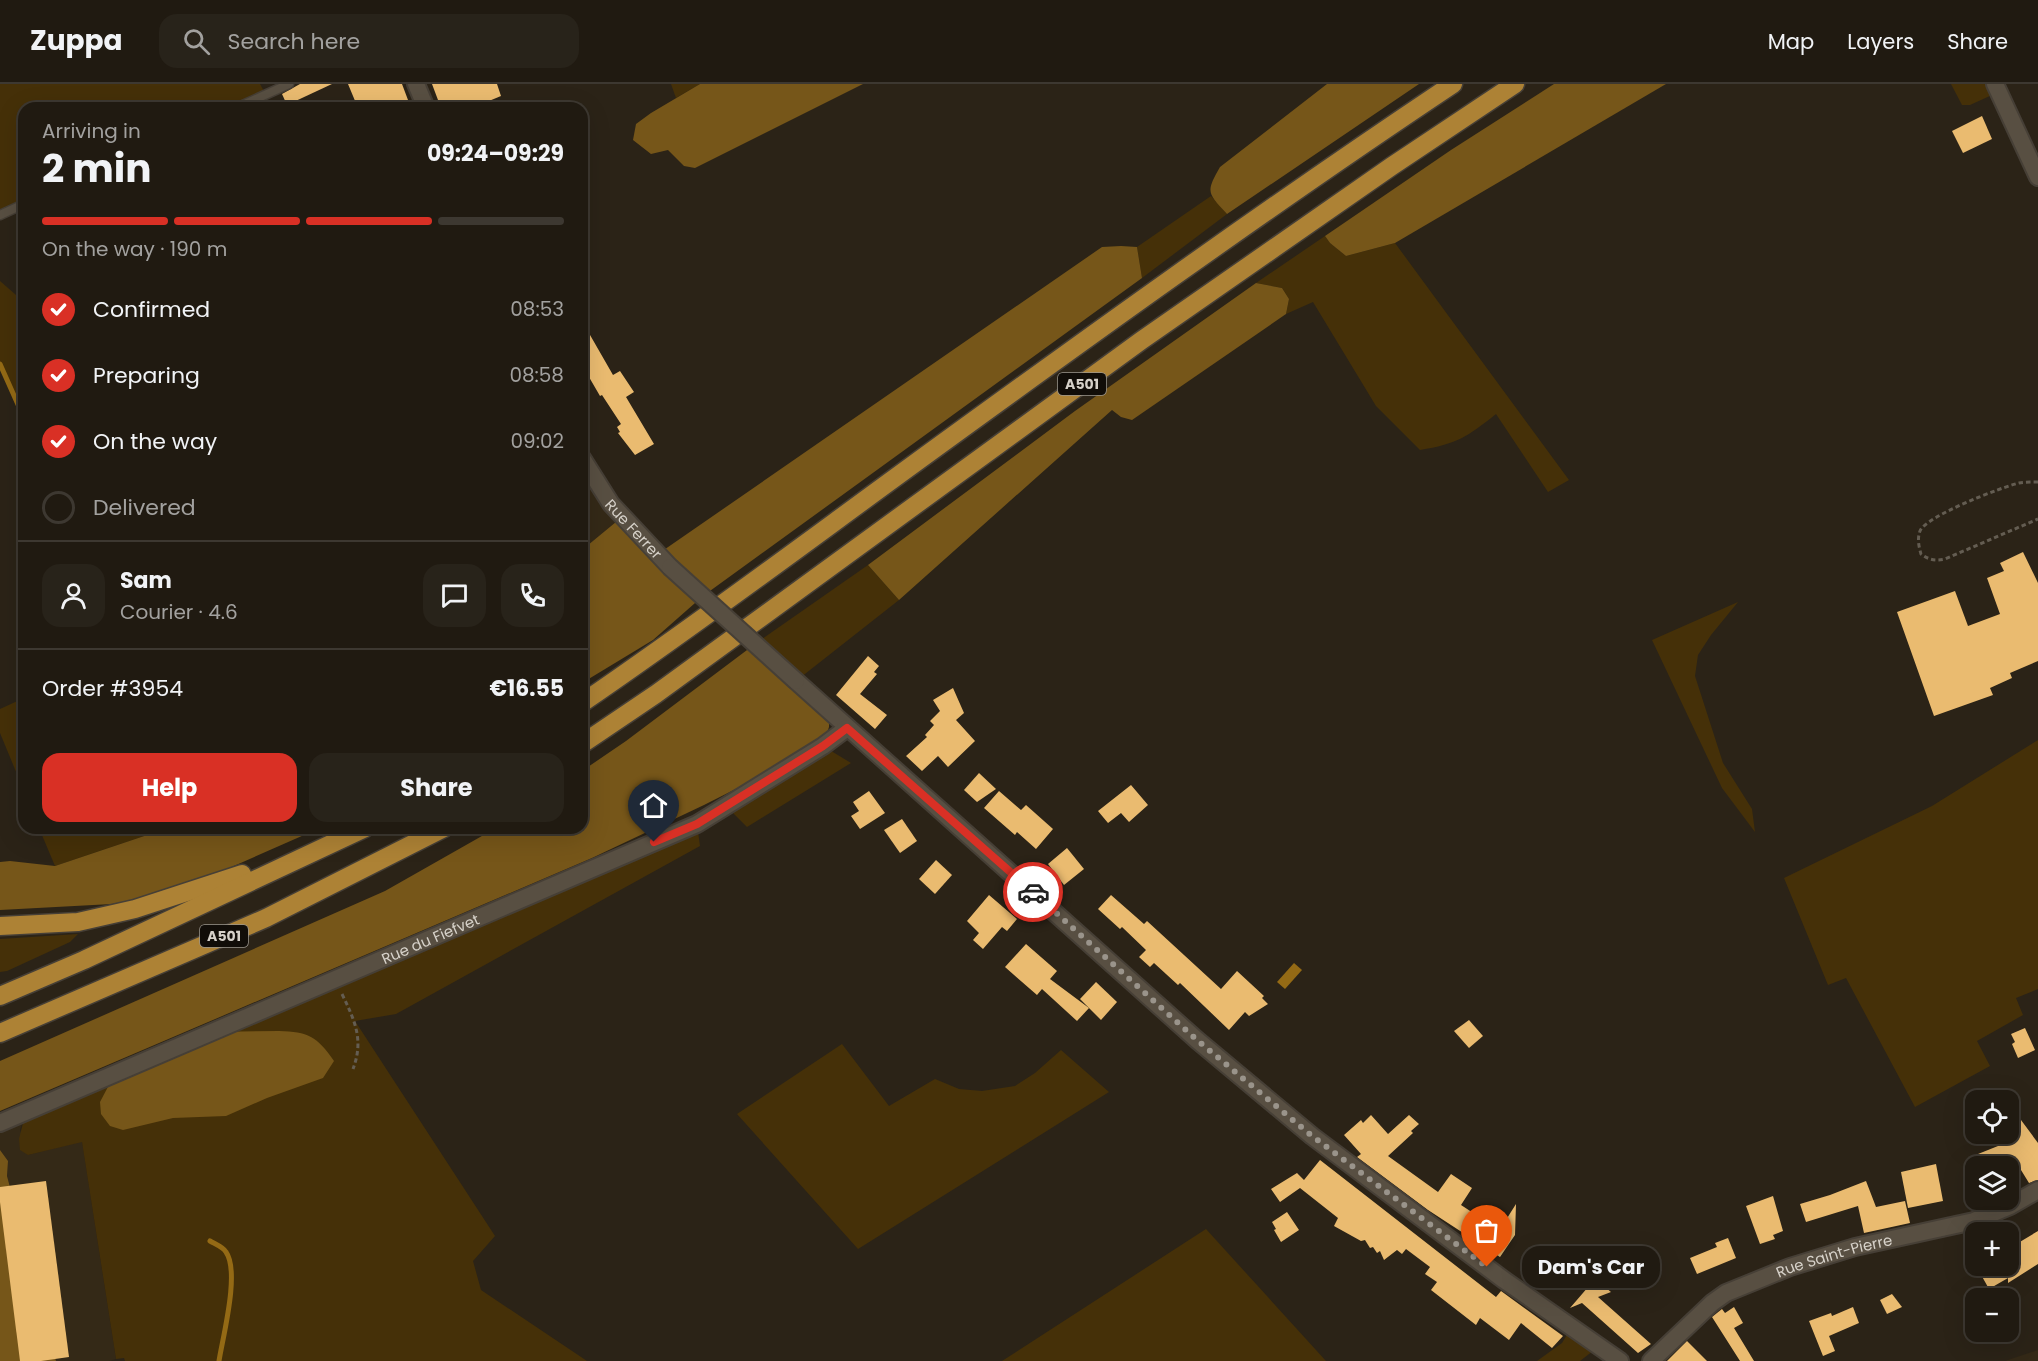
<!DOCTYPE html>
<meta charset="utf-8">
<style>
body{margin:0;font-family:Poppins,sans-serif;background:#28231a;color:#f1f3f6;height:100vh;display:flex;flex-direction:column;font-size:22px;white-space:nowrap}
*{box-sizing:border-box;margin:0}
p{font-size:20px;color:#a2a19f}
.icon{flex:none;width:33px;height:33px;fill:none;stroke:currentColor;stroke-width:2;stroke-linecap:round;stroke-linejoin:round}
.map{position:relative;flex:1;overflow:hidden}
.drawer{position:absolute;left:18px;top:18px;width:570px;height:732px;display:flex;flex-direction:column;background:#201a11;border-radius:18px;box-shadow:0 6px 24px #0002,0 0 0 2px #3d3831}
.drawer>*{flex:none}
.buttons{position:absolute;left:1965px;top:1006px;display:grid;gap:12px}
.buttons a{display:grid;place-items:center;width:54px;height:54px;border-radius:12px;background:#201a11;box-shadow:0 6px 24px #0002,0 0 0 2px #3d3831;font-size:30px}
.pin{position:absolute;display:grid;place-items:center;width:51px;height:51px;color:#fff;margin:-62px -26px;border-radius:50% 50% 50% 0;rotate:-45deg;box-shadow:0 0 6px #0007}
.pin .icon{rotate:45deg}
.courier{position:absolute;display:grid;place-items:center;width:60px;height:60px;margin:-30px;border:4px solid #d93025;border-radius:50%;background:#fff;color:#222;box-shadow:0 2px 8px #0007}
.bubble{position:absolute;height:42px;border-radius:18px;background:#201a11;box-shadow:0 6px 24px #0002,0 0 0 2px #3d3831;font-size:20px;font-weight:700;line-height:42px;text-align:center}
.summary em{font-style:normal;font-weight:700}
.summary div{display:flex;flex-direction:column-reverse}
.summary{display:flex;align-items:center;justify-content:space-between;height:102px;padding:0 24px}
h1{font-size:39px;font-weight:700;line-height:45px}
.bar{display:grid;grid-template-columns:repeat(4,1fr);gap:9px 6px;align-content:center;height:72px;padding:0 24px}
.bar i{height:8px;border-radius:4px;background:#3d3831}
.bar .current{background:#d93025}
.bar p{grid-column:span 4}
.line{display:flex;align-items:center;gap:15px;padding:0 24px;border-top:2px solid #3d3831}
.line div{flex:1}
.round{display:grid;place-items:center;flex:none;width:63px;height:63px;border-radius:18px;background:#28231a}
ol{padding:0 24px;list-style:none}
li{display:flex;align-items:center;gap:18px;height:66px}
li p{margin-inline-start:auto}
li .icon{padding:6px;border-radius:50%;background:#d93025;color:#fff;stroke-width:4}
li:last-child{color:#a2a19f}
li i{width:33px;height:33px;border:3px solid #3d3831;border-radius:50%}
.action{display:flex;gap:12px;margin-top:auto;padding:12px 24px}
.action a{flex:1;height:69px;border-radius:18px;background:#d93025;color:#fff;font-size:24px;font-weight:700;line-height:69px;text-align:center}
.action a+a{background:#28231a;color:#f1f3f6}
header{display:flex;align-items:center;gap:36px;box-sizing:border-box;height:84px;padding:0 30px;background:#201a11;border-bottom:2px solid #3d3831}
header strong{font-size:28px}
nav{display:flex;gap:33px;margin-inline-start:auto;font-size:21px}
.search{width:420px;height:54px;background:#28231a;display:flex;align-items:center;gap:15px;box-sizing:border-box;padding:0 21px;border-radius:18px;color:#a2a19f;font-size:22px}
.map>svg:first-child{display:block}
.built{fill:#342917}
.green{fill:#453008}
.forest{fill:#765619}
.water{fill:#946a15}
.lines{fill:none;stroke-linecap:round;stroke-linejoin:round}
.stream{stroke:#946a15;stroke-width:5}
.building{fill:#eabb70}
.lane-casing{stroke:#463f36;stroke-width:11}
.street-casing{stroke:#463f36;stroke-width:20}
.highway-casing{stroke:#463f36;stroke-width:21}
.path{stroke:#645d52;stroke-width:3;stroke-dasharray:4.5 3;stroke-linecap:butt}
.lane{stroke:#584f42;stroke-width:8}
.street{stroke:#584f42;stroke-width:16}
.highway{stroke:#ad8235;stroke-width:18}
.street-bridge-casing{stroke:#463f36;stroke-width:20;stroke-linecap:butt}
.street-bridge{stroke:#584f42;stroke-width:16}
.done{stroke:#9a948b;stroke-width:6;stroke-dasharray:0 10.8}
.route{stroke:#d93025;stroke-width:8}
.labels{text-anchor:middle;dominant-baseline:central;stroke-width:6;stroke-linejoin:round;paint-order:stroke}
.shield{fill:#110d08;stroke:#9b968f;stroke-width:1.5}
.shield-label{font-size:14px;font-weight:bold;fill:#d6d1c9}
.street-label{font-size:15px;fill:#d6d1c9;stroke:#110d08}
</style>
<header>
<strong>Zuppa</strong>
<div class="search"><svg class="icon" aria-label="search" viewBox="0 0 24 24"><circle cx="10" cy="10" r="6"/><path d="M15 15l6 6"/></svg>Search here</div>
<nav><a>Map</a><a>Layers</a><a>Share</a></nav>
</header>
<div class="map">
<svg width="2038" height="1277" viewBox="0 0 2038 1277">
<rect width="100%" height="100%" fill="#2b2317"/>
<!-- built -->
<g class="built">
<path d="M582,374L622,433L582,466Z"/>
<path d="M26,1027L20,1046L28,1071L82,1057L116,1275L109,1277H56L7,1092L8,1077L0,1066V1039Z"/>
<path d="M2038,1266V1277H2005Z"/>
</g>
<!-- green -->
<g class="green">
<path d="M0,0H260L266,11L236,24H24V120L0,131Z"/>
<path d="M671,0H700L676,14Z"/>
<path d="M1951,0H1988L1992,11L1970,21H1962Z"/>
<path d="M1211,112L1227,130L1142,194L1137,163Z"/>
<path d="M1325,152L1330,159L1346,172L1395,159L1569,396L1548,408L1496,330C1467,353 1457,360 1420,366L1376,322L1313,218L1286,230L1289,215L1282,204L1256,199Z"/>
<path d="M0,197L24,218V334L0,280Z"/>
<path d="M868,481L899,516L796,597L755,560Z"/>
<path d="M1738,518L1711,551L1698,571L1695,592L1723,679L1752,725L1755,748L1722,704L1652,556Z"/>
<path d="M24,614V707L0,649V625Z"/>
<path d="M2038,656V905L2016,914L2023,931L1977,957L1990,982L1915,1023L1846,894L1828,901L1784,794L1932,722Z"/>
<path d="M823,662L851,679L747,743L726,722Z"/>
<path d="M697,740L700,762L396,930L355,937L495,1152L473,1177L481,1206L587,1277H125L124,1274L116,1275L82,1058L28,1071L20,1066L19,1055L26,1027Z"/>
<path d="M39,744H168L55,782Z"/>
<path d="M78,850L70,858L7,887L0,888V855Z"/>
<path d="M842,960L889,1022L935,995L959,1005L982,1007L1015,1002L1035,989L1061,966L1109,1008L858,1165L737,1030Z"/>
<path d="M1206,1145L1326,1277H1002Z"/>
<path d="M1571,1244L1598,1263L1580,1277H1537L1562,1259Z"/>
</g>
<!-- forest -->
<g class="forest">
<path d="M700,0H863L695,84L684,82L668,66L651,70L633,56L636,40L651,29Z"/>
<path d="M1327,0H1419L1227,130C1208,109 1205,109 1220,83Z"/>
<path d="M1554,0H1666L1395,159L1346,172L1330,159L1325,152L1451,66Z"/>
<path d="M1121,162L1137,163L1142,194L703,512L653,556L582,599V466L622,433L658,470L1102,163Z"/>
<path d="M1256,199L1282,204L1289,215L1286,230L1132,336L1121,333L1112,326L899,516L868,481L1075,327Z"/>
<path d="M755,560L829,637V643L823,661L704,721L592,774L0,1027V977L385,807L496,744H582V687L626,657Z"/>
<path d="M168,744H320L202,796L147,815L112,820L0,826V778L10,777L55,782Z"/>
<path d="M279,947C308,948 317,952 334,977L323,994L267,1014L226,1032L173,1034L123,1046L110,1042L101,1030L100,1018L110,999L212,948Z"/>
<path d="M0,1066L8,1077L7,1092L56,1277H0Z"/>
</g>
<!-- water -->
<path class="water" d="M1294,879L1302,886L1285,905L1277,898Z"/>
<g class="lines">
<!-- stream -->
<g class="stream">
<path d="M0,280L24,334"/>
<path d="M210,1157C215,1160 223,1163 226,1168C240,1188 223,1252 219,1277"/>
</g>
</g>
<!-- building -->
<g class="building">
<path d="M300,0H332L287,21L282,10Z"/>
<path d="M348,0H402L411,24H387L384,18L370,24H358Z"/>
<path d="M432,0H497L501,12L472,24H441Z"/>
<path d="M1982,32L1992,55L1963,69L1952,47Z"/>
<path d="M582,237L613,291L620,287L634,308L626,313L654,360L635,371L618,349L620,348L617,343L621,340L602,311L600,312L582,281Z"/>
<path d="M2023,468L2038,499V577L2010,589L2012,594L1990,604L1993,611L1934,632L1897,528L1955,507L1968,542L2000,530L1987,494L2004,487L2000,479Z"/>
<path d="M868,572L879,582L874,588L877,590L860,610L887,631L875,645L836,611Z"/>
<path d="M953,604L964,629L956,636L975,657L948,683L938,672L922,687L906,672L927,653L925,651L934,641L930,637L940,627L933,616Z"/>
<path d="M979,689L996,705L977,718L964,706Z"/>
<path d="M1131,701L1148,721L1129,738L1121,729L1108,739L1098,727Z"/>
<path d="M869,707L885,729L860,745L851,732L859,727L853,718Z"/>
<path d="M999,707L1021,726L1026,721L1053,745L1036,765L1017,748L1015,751L984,724Z"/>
<path d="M902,735L917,757L900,769L884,746Z"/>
<path d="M1067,764L1084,785L1064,801L1048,780Z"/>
<path d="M936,776L952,791L935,810L919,795Z"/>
<path d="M989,811L1017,835L1007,847L1002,843L983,865L973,856L979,849L967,837Z"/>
<path d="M1111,811L1144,840L1147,837L1221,905L1237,887L1264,912L1262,914L1268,920L1249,932L1245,928L1229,946L1180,899L1178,901L1154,879L1150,883L1139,873L1146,866L1122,843L1120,845L1098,825Z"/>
<path d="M1026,860L1057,887L1050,895L1089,924L1077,937L1042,905L1037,911L1005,883Z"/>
<path d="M1096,898L1117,918L1101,936L1080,915Z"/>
<path d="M1469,936L1483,952L1469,964L1454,947Z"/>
<path d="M2025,944L2035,966L2018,974L2012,960L2015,958L2011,950Z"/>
<path d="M1371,1031L1388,1050L1409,1031L1419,1040L1411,1047L1413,1049L1388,1072L1438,1108L1451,1090L1472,1104L1461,1121L1490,1140L1495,1132L1504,1139L1516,1120L1515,1151L1500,1173L1428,1126L1357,1073L1361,1070L1344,1051L1361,1036L1363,1039Z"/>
<path d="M2021,1036L2038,1059V1096L2029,1099L2021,1086L2015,1089L2012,1083H1978L1973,1072L2008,1058L2002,1050H2008V1045Z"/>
<path d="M1320,1076L1496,1213L1501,1207L1563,1252L1552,1264L1521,1239L1509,1256L1480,1234L1476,1241L1431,1206L1437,1198L1425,1190L1430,1183L1406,1165L1402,1170L1397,1166L1384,1176L1380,1167L1377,1169L1373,1163L1370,1164L1365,1156L1361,1157L1334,1142L1338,1134L1300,1104L1280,1118L1271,1105L1297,1089L1304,1096Z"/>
<path d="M1936,1080L1943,1117L1908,1124L1901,1088Z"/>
<path d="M46,1097L69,1273L41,1277H20L0,1118V1103Z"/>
<path d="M1866,1097L1876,1123L1905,1117L1910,1139L1864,1149L1858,1122L1806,1138L1800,1120L1830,1111Z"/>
<path d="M1773,1112L1783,1147L1773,1151L1775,1155L1760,1160L1746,1122Z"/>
<path d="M1287,1128L1299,1146L1281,1158L1274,1146L1276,1145L1272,1138Z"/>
<path d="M2038,1147V1180L2008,1199V1194L1989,1205L1979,1187L1987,1182H2008V1165Z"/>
<path d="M1728,1154L1736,1174L1697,1190L1690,1174L1717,1163L1715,1159Z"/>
<path d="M1595,1195L1611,1208L1598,1213L1651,1260L1638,1269L1582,1219L1570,1224Z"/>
<path d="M1892,1210L1902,1223L1887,1230L1880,1216Z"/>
<path d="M1734,1223L1743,1239L1734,1244L1754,1277H1740L1712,1233L1722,1225L1725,1229Z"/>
<path d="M1853,1223L1859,1239L1829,1252L1835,1267L1823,1272L1809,1237L1831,1229L1832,1232Z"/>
<path d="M1687,1257L1707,1277H1667Z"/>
</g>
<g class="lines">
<!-- lane casing -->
<g class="lane-casing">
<g id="lane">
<path d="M236,24L289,0"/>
<path d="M0,131L24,120"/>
</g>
</g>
<!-- street casing -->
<g class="street-casing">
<g id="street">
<path d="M416,0L426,24"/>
<path d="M1995,0L2038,93"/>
<path id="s1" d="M582,374L611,420L670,483"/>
<path d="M796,597L1197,956L1312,1052L1504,1196L1620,1277"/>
<path id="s2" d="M0,1039L697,740L823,662L847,644"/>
<path id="s3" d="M1651,1277L1712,1219L1726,1209L1790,1183L1855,1163L1974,1137L2010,1122L2038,1106"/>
</g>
</g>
<!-- highway casing -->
<g class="highway-casing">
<g id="highway">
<path d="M582,619C689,546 792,469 896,393C1080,259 1264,126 1453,0"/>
<path d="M582,660L656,610L1142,256L1392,82L1515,0"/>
<path d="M0,842L78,838L135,825L242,790"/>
<path d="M0,912L84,876L365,744"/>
<path d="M0,949L266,834L444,744"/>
</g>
</g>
<!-- path -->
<g class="path">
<path d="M2038,398C2032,398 2025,398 2019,399C2002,403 1926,432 1920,447C1917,455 1919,463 1921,470C1929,476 1935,477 1945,475L2038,435"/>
<path d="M342,910C355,937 364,956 353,985"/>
</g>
<!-- lane -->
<use href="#lane" class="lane"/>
<!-- street -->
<use href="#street" class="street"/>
<!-- highway -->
<use href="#highway" class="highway"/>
<!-- street-bridge casing -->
<g class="street-bridge-casing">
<path id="street-bridge" d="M670,483L796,597"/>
</g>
<!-- street-bridge -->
<use href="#street-bridge" class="street-bridge"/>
</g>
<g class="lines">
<!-- done -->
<path class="done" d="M1033,808L1197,956L1312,1052L1487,1183"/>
<!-- route -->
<path class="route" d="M654,758L697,740L823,662L847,644L1033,808"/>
</g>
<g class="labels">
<!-- shield labels -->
<g class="shield">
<rect x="1058" y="289" width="48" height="22" rx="4.5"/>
<rect x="200" y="841" width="48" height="22" rx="4.5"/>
</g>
<g class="shield-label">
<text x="1082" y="300">A501</text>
<text x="224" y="852">A501</text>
</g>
<!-- street labels -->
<g class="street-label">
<text stroke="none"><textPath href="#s1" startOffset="88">Rue Ferrer</textPath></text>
<text stroke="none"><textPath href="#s2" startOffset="468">Rue du Fiefvet</textPath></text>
<text stroke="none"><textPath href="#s3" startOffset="216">Rue Saint-Pierre</textPath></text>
</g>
</g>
</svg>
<div class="buttons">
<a><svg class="icon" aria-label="locate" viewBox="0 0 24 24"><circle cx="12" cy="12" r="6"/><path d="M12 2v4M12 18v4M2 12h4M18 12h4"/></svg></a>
<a><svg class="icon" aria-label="layers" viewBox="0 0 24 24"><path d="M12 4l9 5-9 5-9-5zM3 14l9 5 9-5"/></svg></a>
<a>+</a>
<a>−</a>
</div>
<div class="pin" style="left:1487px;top:1183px;background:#ea580c"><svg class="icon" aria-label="bag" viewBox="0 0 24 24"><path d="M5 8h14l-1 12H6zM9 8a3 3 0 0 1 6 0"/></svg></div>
<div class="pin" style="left:654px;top:758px;background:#1f2937"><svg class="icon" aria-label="home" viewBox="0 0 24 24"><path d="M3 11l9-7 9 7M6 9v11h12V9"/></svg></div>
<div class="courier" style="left:1033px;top:808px"><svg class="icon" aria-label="car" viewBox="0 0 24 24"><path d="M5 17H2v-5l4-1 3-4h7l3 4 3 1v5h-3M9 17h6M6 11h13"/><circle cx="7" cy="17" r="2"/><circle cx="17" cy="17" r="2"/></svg></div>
<div class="bubble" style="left:1522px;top:1162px;width:138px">Dam's Car</div>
<section class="drawer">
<div class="summary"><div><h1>2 min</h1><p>Arriving in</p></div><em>09:24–09:29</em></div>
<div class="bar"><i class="current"></i><i class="current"></i><i class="current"></i><i></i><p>On the way · 190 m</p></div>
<ol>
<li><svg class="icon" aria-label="check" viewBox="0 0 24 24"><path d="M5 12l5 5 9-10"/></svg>Confirmed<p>08:53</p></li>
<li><svg class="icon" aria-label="check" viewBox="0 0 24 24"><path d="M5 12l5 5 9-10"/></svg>Preparing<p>08:58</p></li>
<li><svg class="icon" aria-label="check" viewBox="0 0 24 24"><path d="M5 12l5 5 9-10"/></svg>On the way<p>09:02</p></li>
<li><i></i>Delivered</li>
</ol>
<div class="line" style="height:108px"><a class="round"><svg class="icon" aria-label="person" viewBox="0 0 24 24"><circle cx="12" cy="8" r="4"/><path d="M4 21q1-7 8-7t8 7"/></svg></a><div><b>Sam</b><p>Courier · 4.6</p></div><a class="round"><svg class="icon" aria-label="chat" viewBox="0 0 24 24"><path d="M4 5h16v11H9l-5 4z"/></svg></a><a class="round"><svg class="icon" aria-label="phone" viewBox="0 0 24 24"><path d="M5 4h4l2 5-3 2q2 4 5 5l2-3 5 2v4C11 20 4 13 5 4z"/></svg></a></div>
<div class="line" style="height:78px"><div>Order #3954</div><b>€16.55</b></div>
<div class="action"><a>Help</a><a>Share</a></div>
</section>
</div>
